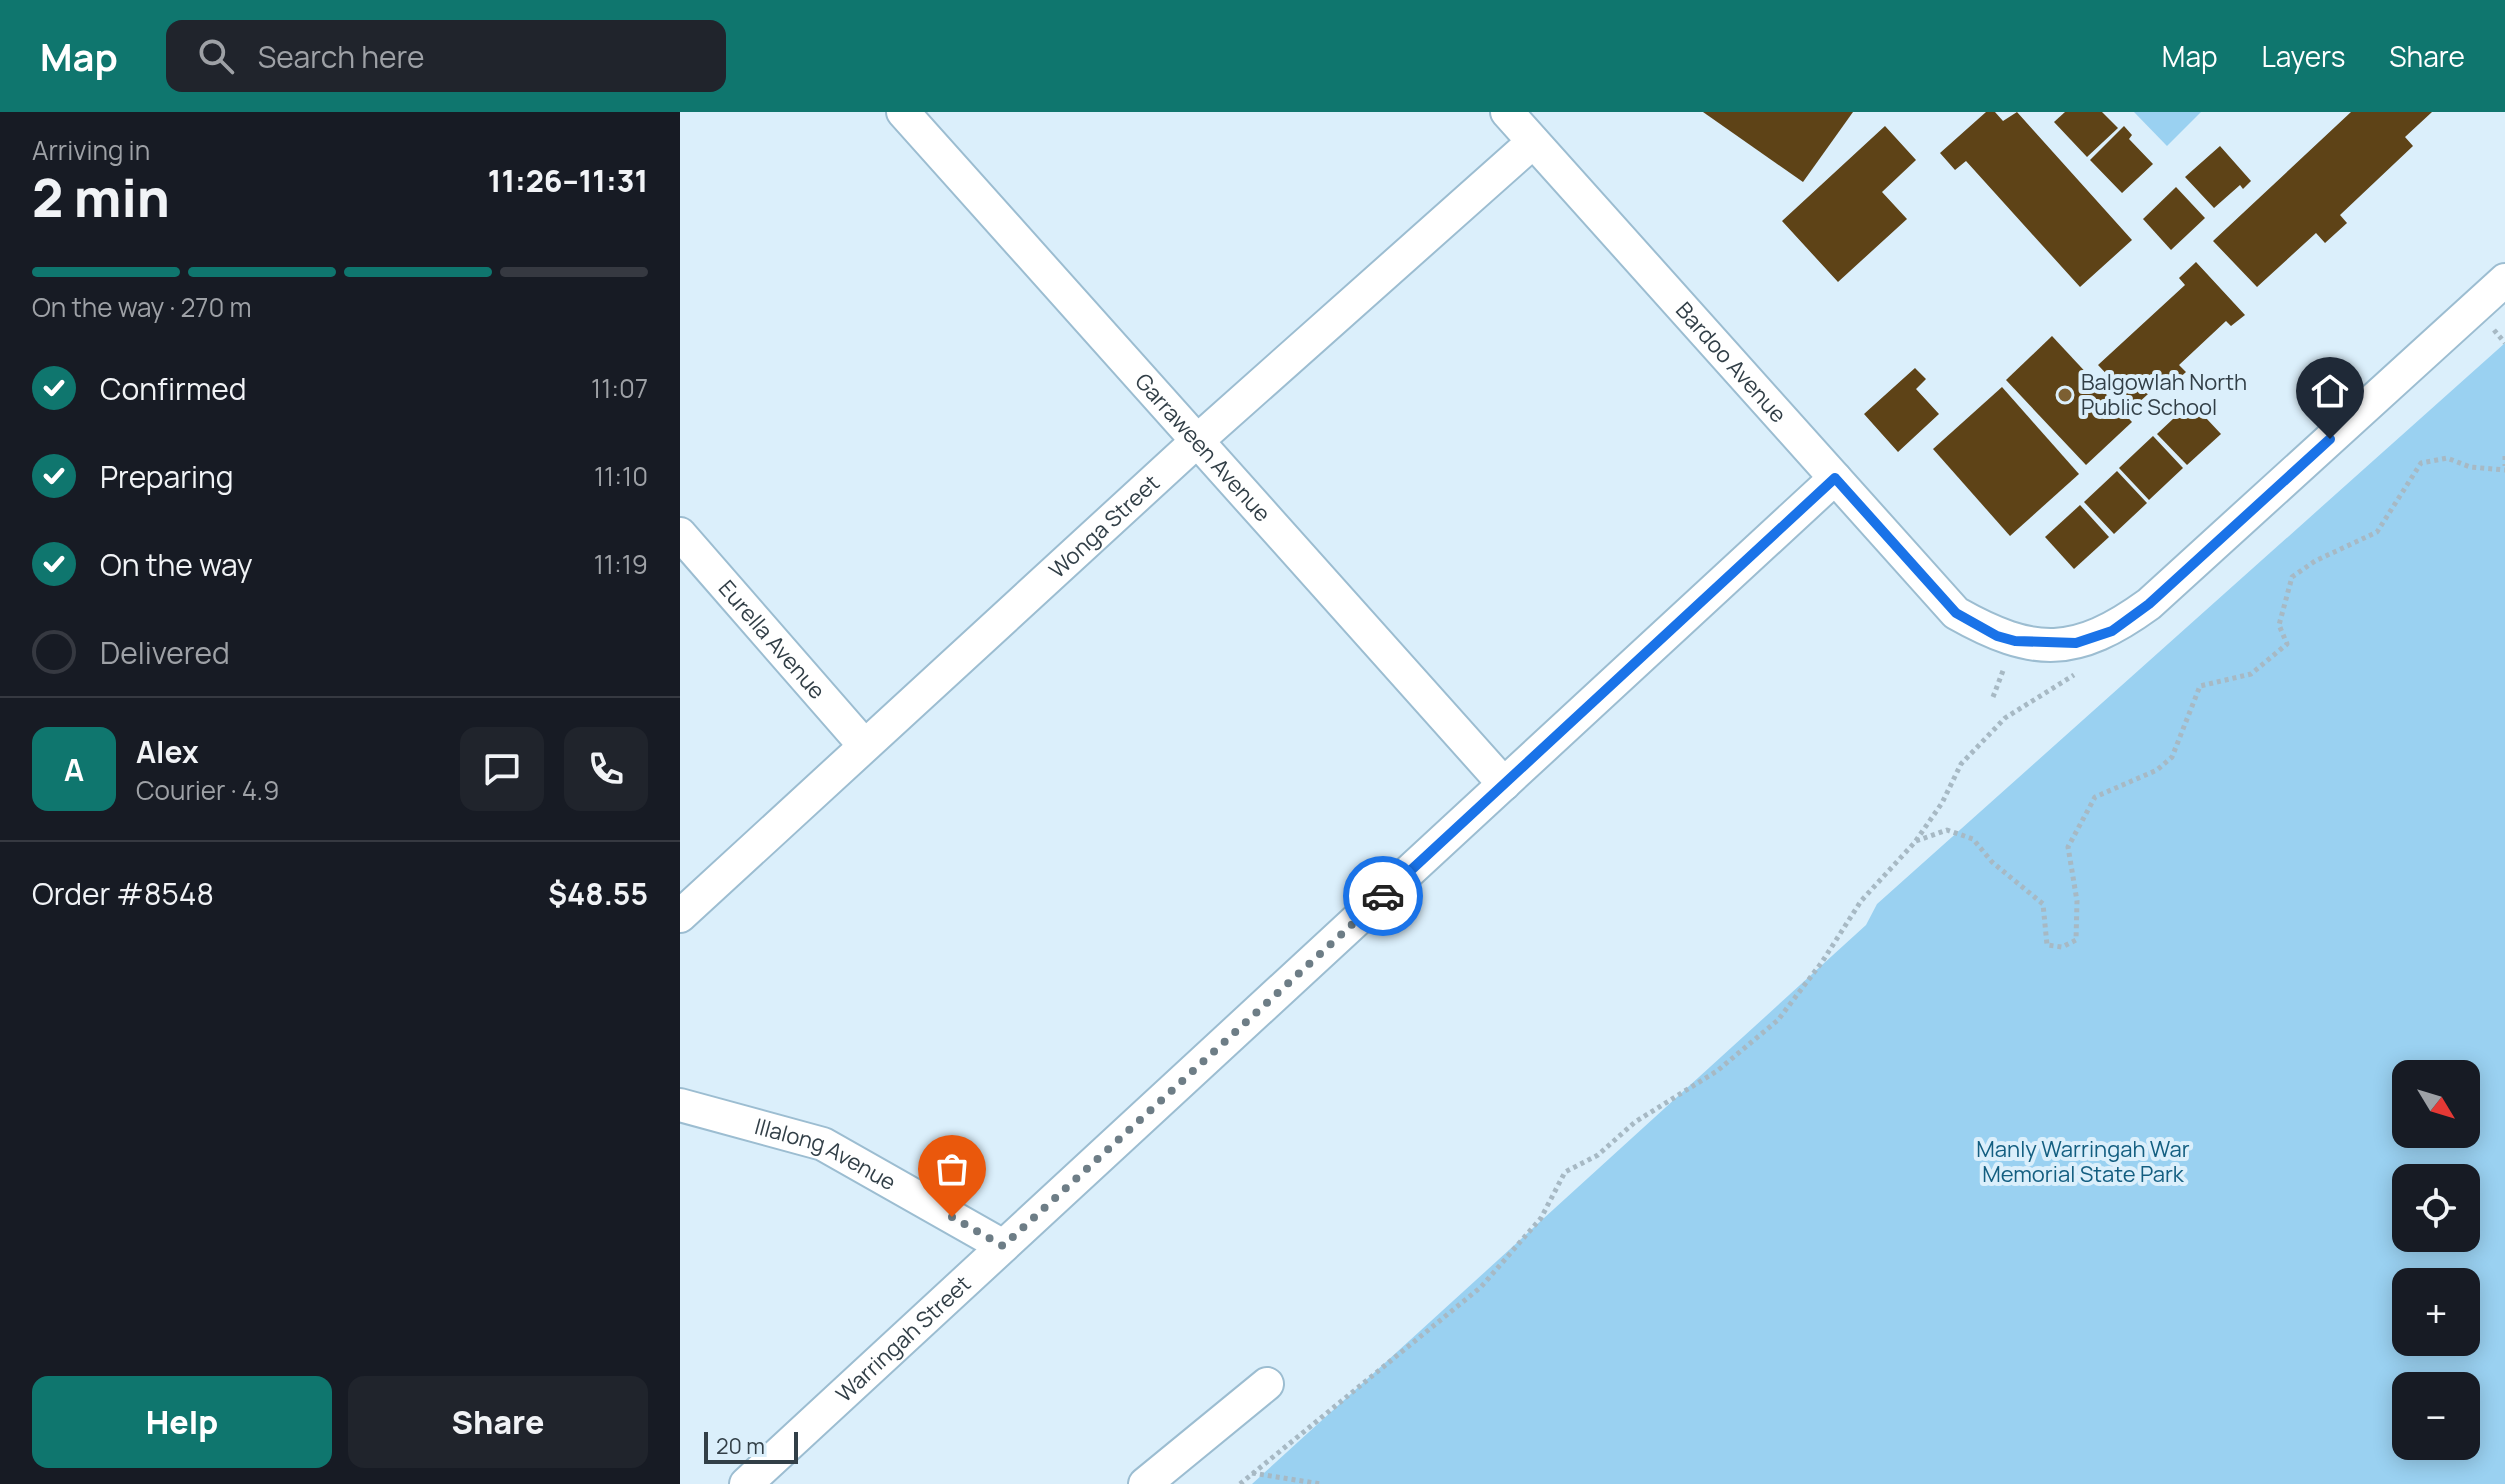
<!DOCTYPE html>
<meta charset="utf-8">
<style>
body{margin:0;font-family:Manrope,sans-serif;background:#20242c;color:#f1f3f6;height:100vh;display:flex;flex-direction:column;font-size:30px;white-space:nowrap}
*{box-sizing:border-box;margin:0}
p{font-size:26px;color:#9ea1a6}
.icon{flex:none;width:44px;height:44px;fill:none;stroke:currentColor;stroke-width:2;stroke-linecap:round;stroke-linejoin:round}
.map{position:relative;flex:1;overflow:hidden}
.side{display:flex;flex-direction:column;background:#171b24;width:680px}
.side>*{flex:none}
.needle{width:52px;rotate:128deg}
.tools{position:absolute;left:1712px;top:948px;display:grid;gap:16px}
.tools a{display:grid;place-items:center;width:88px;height:88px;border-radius:16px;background:#171b24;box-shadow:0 4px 20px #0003;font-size:40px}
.scale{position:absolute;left:24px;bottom:20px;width:94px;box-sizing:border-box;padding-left:8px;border:4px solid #323f47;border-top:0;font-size:22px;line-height:28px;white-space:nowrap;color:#323f47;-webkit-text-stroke:6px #dbeffb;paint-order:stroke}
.pin{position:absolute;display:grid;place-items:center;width:68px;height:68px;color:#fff;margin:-82px -34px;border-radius:50% 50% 50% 0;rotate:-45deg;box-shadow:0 0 8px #0007}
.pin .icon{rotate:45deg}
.courier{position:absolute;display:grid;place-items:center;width:80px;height:80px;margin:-40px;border:6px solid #1a73e8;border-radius:50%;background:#fff;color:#222;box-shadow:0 2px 10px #0007}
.summary em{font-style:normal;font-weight:800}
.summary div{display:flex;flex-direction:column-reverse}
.summary{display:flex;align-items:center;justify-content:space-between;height:136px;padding:0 32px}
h1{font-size:52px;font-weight:800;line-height:60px}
.bar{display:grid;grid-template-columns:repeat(4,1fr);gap:12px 8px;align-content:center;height:96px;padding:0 32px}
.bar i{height:10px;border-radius:6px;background:#363941}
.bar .selected{background:#0f766e}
.bar p{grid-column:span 4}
.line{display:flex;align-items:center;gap:20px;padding:0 32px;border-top:2px solid #363941}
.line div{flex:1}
.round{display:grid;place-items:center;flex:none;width:84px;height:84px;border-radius:16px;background:#20242c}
ol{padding:0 32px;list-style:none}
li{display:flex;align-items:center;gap:24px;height:88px}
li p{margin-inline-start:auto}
li .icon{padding:8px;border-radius:50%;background:#0f766e;color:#fff;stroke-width:4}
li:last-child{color:#9ea1a6}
li i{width:44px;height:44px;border:4px solid #363941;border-radius:50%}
.action{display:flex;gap:16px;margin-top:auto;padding:16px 32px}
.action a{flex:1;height:92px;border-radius:16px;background:#0f766e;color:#fff;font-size:32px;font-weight:800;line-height:92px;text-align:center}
.action a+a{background:#20242c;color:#f1f3f6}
header{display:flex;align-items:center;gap:48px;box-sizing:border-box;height:112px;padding:0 40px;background:#0f766e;color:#fff}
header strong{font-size:38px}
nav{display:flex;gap:44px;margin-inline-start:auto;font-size:28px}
.search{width:560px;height:72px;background:#20242c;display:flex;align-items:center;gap:20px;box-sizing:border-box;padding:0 28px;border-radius:16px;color:#9ea1a6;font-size:30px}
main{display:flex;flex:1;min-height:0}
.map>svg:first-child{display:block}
.green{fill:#9ad1f1;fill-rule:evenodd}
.building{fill:#5e4317}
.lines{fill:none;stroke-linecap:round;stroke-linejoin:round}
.minor-casing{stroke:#9cbdd1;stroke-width:36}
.path{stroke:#a7b9c4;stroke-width:5;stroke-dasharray:4 4;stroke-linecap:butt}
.minor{stroke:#fff;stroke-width:32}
.done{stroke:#6d7d86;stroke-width:8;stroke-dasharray:0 14.4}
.route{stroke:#1a73e8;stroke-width:10}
.poi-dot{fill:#7c5f32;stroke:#dbeffb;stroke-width:3}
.labels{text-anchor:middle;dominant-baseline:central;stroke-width:8;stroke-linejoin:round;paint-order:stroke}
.street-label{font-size:22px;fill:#323f47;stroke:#dbeffb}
.poi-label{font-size:22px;fill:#323f47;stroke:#dbeffb;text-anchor:start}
.park-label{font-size:22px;fill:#135e80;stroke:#dbeffb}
</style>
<header>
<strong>Map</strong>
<div class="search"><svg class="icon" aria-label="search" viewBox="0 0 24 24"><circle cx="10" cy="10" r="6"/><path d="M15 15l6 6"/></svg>Search here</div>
<nav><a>Map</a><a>Layers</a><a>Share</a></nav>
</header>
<main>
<section class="side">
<div class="summary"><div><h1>2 min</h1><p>Arriving in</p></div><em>11:26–11:31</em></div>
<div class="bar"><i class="selected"></i><i class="selected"></i><i class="selected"></i><i></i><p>On the way · 270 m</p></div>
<ol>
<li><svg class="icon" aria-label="check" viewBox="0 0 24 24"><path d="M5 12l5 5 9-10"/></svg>Confirmed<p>11:07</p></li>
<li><svg class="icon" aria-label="check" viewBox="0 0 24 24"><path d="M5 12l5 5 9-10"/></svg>Preparing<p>11:10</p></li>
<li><svg class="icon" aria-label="check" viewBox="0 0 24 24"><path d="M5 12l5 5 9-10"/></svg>On the way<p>11:19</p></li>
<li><i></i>Delivered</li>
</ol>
<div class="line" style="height:144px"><b class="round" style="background:#0f766e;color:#fff">A</b><div><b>Alex</b><p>Courier · 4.9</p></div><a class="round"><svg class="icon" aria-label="chat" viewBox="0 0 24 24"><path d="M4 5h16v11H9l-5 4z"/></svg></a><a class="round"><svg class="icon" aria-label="phone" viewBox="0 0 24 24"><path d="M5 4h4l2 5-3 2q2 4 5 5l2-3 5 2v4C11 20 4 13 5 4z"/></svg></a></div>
<div class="line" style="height:104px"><div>Order #8548</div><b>$48.55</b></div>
<div class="action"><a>Help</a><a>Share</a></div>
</section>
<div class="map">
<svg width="1825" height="1372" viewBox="0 0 1825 1372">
<rect width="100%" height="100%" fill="#dbeffb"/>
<!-- green -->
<g class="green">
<path d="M1454,0H1521L1487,34Z"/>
<path d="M1825,231V1372H572L1186,813L1197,792ZM1786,962V1022H1726V962ZM1786,1066V1126H1726V1066ZM1726,1170H1786V1230H1726ZM1726,1274H1786V1334H1726Z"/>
</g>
<!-- building -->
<g class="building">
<path d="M1023,0H1173L1123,70Z"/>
<path d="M1306,0H1315L1323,9L1337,0L1452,128L1400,175L1286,49L1275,58L1260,41Z"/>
<path d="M1385,0H1422L1438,16L1407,45L1374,10Z"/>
<path d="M1671,0H1752L1725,25L1733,34L1660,103L1667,111L1645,131L1636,121L1577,175L1533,129Z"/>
<path d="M1205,14L1236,48L1202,80L1227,107L1158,170L1102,109Z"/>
<path d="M1444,14L1452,23L1449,27L1473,52L1442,81L1410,48Z"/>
<path d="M1540,34L1571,69L1563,77L1560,73L1534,96L1505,65Z"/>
<path d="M1496,75L1525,106L1491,138L1463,107Z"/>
<path d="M1516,150L1565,203L1551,214L1546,209L1499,253L1506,260L1497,268L1491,261L1456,293L1418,253L1505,173L1499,166Z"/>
<path d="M1372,224L1452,310L1406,353L1326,268Z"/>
<path d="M1235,256L1246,267L1236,277L1259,302L1218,340L1184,302Z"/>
<path d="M1322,275L1399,362L1330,424L1253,337Z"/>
<path d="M1511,290L1541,322L1507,353L1477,322Z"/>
<path d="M1473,324L1503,356L1469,388L1439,356Z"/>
<path d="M1437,359L1467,391L1434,422L1404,390Z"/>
<path d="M1400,393L1429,425L1394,457L1365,425Z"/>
</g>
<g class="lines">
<!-- minor casing -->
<g class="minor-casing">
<g id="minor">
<path id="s1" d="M223,0L824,672"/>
<path id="s2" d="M827,0L1276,501C1354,545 1396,545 1469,492L1825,168"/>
<path id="s3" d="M0,422L184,633"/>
<path id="s4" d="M0,804L517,329L853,30"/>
<path id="s5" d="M0,993L143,1032L323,1134"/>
<path id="s6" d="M66,1372L1155,366"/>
<path d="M465,1372L587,1272"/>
</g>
</g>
<!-- path -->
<g class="path">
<path d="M1814,218L1825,231"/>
<path d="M1825,344V354"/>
<path d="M1313,585L1324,556"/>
<path d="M1236,729L1267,718L1293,727L1312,750L1363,792L1367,833L1382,835L1396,828L1397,789L1388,735L1415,685L1477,658L1492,645L1520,574L1571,562L1607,532L1599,513L1612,465L1635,449L1697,420L1741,351L1767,346L1790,355L1825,358"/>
<path d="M572,1361L641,1372"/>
<path d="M560,1372L801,1175L861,1106L885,1060L918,1043L955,1010L1037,959L1098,908L1142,850L1181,789L1235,730L1262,691L1281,652L1325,606L1394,563"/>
</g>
<!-- minor -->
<use href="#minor" class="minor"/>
</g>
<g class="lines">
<!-- done -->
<path class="done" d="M272,1105L323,1134L703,784"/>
<!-- route -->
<path class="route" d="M703,784L1155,366L1276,501L1317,524L1335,529L1396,531L1432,519L1469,492L1650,327"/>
</g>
<!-- markers -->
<circle class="poi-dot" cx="1385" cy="283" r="8"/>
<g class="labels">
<!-- street labels -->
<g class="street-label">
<text stroke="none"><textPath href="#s2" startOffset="336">Bardoo Avenue</textPath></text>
<text stroke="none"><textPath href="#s1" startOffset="450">Garraween Avenue</textPath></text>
<text stroke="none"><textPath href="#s4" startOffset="576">Wonga Street</textPath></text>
<text stroke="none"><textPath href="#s3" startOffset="140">Eurella Avenue</textPath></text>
<text stroke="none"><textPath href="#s5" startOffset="154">Illalong Avenue</textPath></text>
<text stroke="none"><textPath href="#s6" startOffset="214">Warringah Street</textPath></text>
</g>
<!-- poi labels -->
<g class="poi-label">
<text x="1401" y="270">Balgowlah North<tspan x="1401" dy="25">Public School</tspan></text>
</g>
<!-- park labels -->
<g class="park-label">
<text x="1403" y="1037">Manly Warringah War<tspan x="1403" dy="25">Memorial State Park</tspan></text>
</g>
</g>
</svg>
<div class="tools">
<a><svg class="needle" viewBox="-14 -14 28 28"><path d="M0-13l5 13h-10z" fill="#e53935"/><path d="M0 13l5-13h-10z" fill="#9ea1a6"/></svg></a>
<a><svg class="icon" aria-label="locate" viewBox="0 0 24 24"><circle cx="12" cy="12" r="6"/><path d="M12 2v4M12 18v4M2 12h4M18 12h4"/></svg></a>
<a>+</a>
<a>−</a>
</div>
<div class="scale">20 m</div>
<div class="pin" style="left:272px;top:1105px;background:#ea580c"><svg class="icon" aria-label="bag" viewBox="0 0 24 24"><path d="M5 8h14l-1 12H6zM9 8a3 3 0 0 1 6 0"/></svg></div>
<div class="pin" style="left:1650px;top:327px;background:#1f2937"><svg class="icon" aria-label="home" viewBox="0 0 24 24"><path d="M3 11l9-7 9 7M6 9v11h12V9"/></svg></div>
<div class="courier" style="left:703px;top:784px"><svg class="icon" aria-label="car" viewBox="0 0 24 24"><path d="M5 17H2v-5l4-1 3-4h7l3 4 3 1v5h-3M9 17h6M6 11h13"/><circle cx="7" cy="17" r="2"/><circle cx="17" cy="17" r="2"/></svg></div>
</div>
</main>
